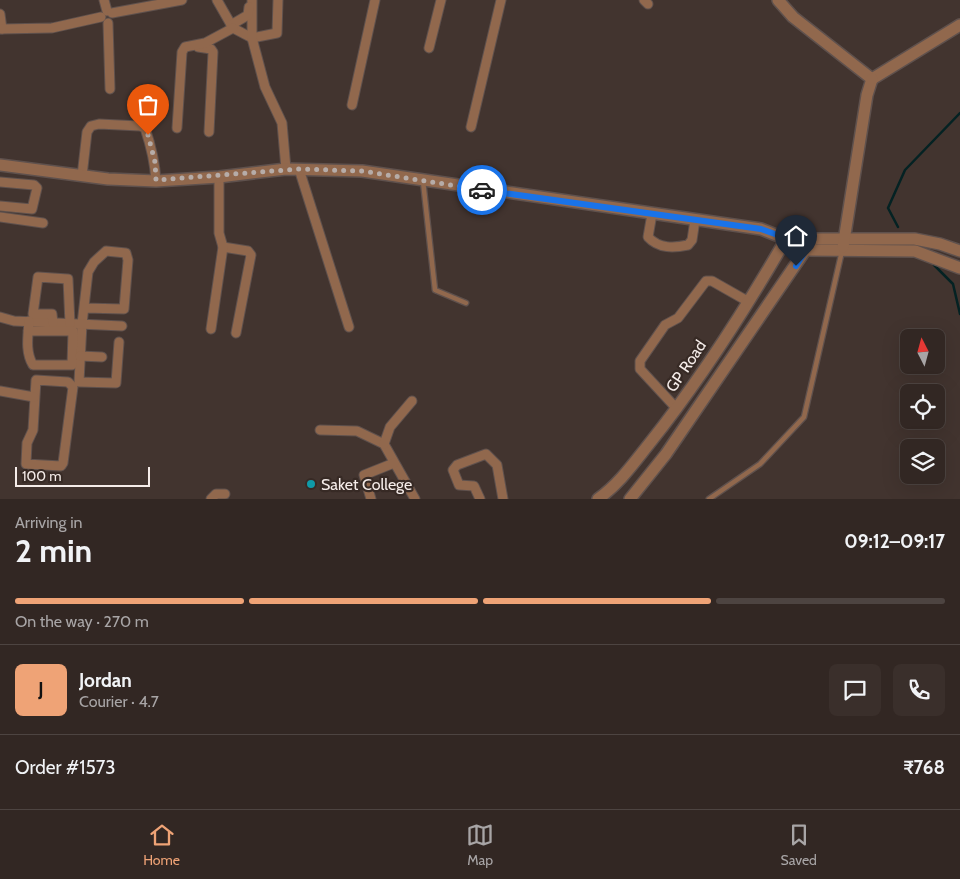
<!DOCTYPE html>
<meta charset="utf-8">
<style>
body{margin:0;font-family:Cabin,sans-serif;background:#3a2f2b;color:#f1f3f6;height:100vh;display:flex;flex-direction:column;font-size:19px;white-space:nowrap}
*{box-sizing:border-box;margin:0}
p{font-size:16px;color:#a8a5a6}
.icon{flex:none;width:28px;height:28px;fill:none;stroke:currentColor;stroke-width:2;stroke-linecap:round;stroke-linejoin:round}
.map{position:relative;height:499px;overflow:hidden}
.side{display:flex;flex-direction:column;background:#322723;flex:1}
.side>*{flex:none}
.needle{width:32px;rotate:354deg}
.fabs{position:absolute;left:900px;top:329px;display:grid;gap:10px}
.fabs a{display:grid;place-items:center;width:45px;height:45px;border-radius:8px;background:#322723;box-shadow:0 5px 20px #0002,0 0 0 1px #4d4441;font-size:25px}
.scale{position:absolute;left:15px;bottom:12px;width:135px;box-sizing:border-box;padding-left:5px;border:2px solid #f5ece9;border-top:0;font-size:14px;line-height:18px;white-space:nowrap;color:#f5ece9;-webkit-text-stroke:4px #372a25;paint-order:stroke}
.pin{position:absolute;display:grid;place-items:center;width:42px;height:42px;color:#fff;margin:-51px -21px;border-radius:50% 50% 50% 0;rotate:-45deg;box-shadow:0 0 5px #0007}
.pin .icon{rotate:45deg}
.courier{position:absolute;display:grid;place-items:center;width:50px;height:50px;margin:-25px;border:4px solid #1a73e8;border-radius:50%;background:#fff;color:#222;box-shadow:0 1px 6px #0007}
.summary em{font-style:normal;font-weight:700}
.summary div{display:flex;flex-direction:column-reverse}
.summary{display:flex;align-items:center;justify-content:space-between;height:85px;padding:0 15px}
h1{font-size:32px;font-weight:700;line-height:38px}
.bar{display:grid;grid-template-columns:repeat(4,1fr);gap:8px 5px;align-content:center;height:60px;padding:0 15px}
.bar i{height:6px;border-radius:4px;background:#4d4441}
.bar .active{background:#efa376}
.bar p{grid-column:span 4}
.line{display:flex;align-items:center;gap:12px;padding:0 15px;border-top:1px solid #4d4441}
.line div{flex:1}
.round{display:grid;place-items:center;flex:none;width:52px;height:52px;border-radius:8px;background:#3a2f2b}
.tabs{display:flex;justify-content:space-around;align-items:center;height:70px;border-top:1px solid #4d4441;background:#322723;font-size:14px;color:#a8a5a6}
.tabs a{display:grid;justify-items:center;gap:2px}
.tabs .active{color:#efa376}
.map>svg:first-child{display:block}
.lines{fill:none;stroke-linecap:round;stroke-linejoin:round}
.stream{stroke:#042223;stroke-width:2.5}
.service-casing{stroke:#5f514d;stroke-width:7}
.minor-casing{stroke:#5f514d;stroke-width:11}
.tertiary-casing{stroke:#5f514d;stroke-width:14}
.service{stroke:#91684d;stroke-width:4.5}
.minor{stroke:#91684d;stroke-width:9}
.tertiary{stroke:#91684d;stroke-width:11}
.done{stroke:#b6aca8;stroke-width:5;stroke-dasharray:0 9}
.route{stroke:#1a73e8;stroke-width:6}
.culture-dot{fill:#0f9aa8;stroke:#372a25;stroke-width:2}
.labels{text-anchor:middle;dominant-baseline:central;stroke-width:4.5;stroke-linejoin:round;paint-order:stroke}
.street-label{font-size:16px;fill:#f5ece9;stroke:#372a25}
.poi-label{font-size:16px;fill:#f5ece9;stroke:#372a25;text-anchor:start}
</style>
<div class="map">
<svg width="960" height="499" viewBox="0 0 960 499">
<rect width="100%" height="100%" fill="#42342f"/>
<g class="lines">
<!-- stream -->
<g class="stream">
<path d="M898,227L888,208L905,170L960,113"/>
<path d="M934,265L953,284L960,314"/>
</g>
<!-- service casing -->
<g class="service-casing">
<g id="service">
<path d="M423,181L435,290L466,303"/>
<path d="M709,499L760,464L804,417L842,251"/>
</g>
</g>
<!-- minor casing -->
<g class="minor-casing">
<g id="minor">
<path d="M104,0L107,11"/>
<path d="M217,0L233,28L252,38L277,33L278,0"/>
<path d="M252,0V38L265,87L282,123L286,169"/>
<path d="M644,0L648,4"/>
<path d="M112,13L182,0"/>
<path d="M0,14L2,29"/>
<path d="M108,23L110,89"/>
<path d="M231,25L248,15L249,7"/>
<path d="M0,29L52,28L101,17"/>
<path d="M198,47L211,49L213,52L209,132"/>
<path d="M429,48L441,0"/>
<path d="M352,105L375,0"/>
<path d="M471,127L501,0"/>
<path d="M177,128L182,52L185,47L205,43L233,28"/>
<path d="M299,169L349,327"/>
<path d="M82,176L87,132L91,126L99,124L140,126L145,128C151,146 155,162 156,181"/>
<path d="M0,182L34,185L37,188L32,209L0,206"/>
<path d="M652,214L648,237C659,249 674,248 688,245L692,240L695,220"/>
<path d="M0,217L43,223"/>
<path d="M223,247L248,251L251,255L236,333"/>
<path d="M84,308L124,309L128,260L126,253L106,251L94,262L88,272L82,324L79,382L116,383L119,342"/>
<path d="M0,317L14,321L122,326"/>
<path d="M53,323L52,314H33L38,277L68,279L70,324"/>
<path d="M211,329L223,247L219,233V177"/>
<path d="M28,331H73L72,365H33C25,352 28,336 29,321"/>
<path d="M80,356L102,357"/>
<path d="M36,380L68,382L73,387L63,463L61,466L26,464L27,443L33,430Z"/>
<path d="M0,391L34,397"/>
<path d="M677,409L640,369V361L665,325L678,318L706,281H712L749,302"/>
<path d="M320,430L357,431L384,444L415,499"/>
<path d="M384,444L390,427L412,401"/>
<path d="M211,499L216,494H225"/>
<path d="M371,499L364,475L394,463"/>
<path d="M480,499L474,486L459,485L453,470L457,465L486,454L497,465L503,499"/>
</g>
</g>
<!-- tertiary casing -->
<g class="tertiary-casing">
<g id="tertiary">
<path d="M778,0L793,17L872,79L960,25"/>
<path d="M0,165L108,179L156,181L219,177L286,169L362,171L761,229L786,239L792,247L806,250L915,251L960,268"/>
<path d="M786,239L795,235L813,239H915L940,244L960,251"/>
<path d="M843,247L867,95L872,79"/>
<path d="M598,499C619,484 633,464 649,444C701,379 745,310 786,239"/>
<path d="M630,499L666,454L813,239"/>
</g>
</g>
<!-- service -->
<use href="#service" class="service"/>
<!-- minor -->
<use href="#minor" class="minor"/>
<!-- tertiary -->
<use href="#tertiary" class="tertiary"/>
</g>
<g class="lines">
<!-- done -->
<path class="done" d="M148,135L155,162L156,180L299,169L362,171L482,190"/>
<!-- route -->
<path class="route" d="M482,190L761,229L786,238L795,235L813,239L796,266"/>
</g>
<!-- markers -->
<circle class="culture-dot" cx="311" cy="484" r="5"/>
<g class="labels">
<!-- street labels -->
<g class="street-label">
<text transform="translate(686 366) rotate(-56)">GP Road</text>
</g>
<!-- poi labels -->
<g class="poi-label">
<text x="321" y="484">Saket College</text>
</g>
</g>
</svg>
<div class="fabs">
<a><svg class="needle" viewBox="-14 -14 28 28"><path d="M0-13l5 13h-10z" fill="#e53935"/><path d="M0 13l5-13h-10z" fill="#a8a5a6"/></svg></a>
<a><svg class="icon" aria-label="locate" viewBox="0 0 24 24"><circle cx="12" cy="12" r="6"/><path d="M12 2v4M12 18v4M2 12h4M18 12h4"/></svg></a>
<a><svg class="icon" aria-label="layers" viewBox="0 0 24 24"><path d="M12 4l9 5-9 5-9-5zM3 14l9 5 9-5"/></svg></a>
</div>
<div class="scale">100 m</div>
<div class="pin" style="left:148px;top:135px;background:#ea580c"><svg class="icon" aria-label="bag" viewBox="0 0 24 24"><path d="M5 8h14l-1 12H6zM9 8a3 3 0 0 1 6 0"/></svg></div>
<div class="pin" style="left:796px;top:266px;background:#1f2937"><svg class="icon" aria-label="home" viewBox="0 0 24 24"><path d="M3 11l9-7 9 7M6 9v11h12V9"/></svg></div>
<div class="courier" style="left:482px;top:190px"><svg class="icon" aria-label="car" viewBox="0 0 24 24"><path d="M5 17H2v-5l4-1 3-4h7l3 4 3 1v5h-3M9 17h6M6 11h13"/><circle cx="7" cy="17" r="2"/><circle cx="17" cy="17" r="2"/></svg></div>
</div>
<section class="side">
<div class="summary"><div><h1>2 min</h1><p>Arriving in</p></div><em>09:12–09:17</em></div>
<div class="bar"><i class="active"></i><i class="active"></i><i class="active"></i><i></i><p>On the way · 270 m</p></div>
<div class="line" style="height:90px"><b class="round" style="background:#efa376;color:#111">J</b><div><b>Jordan</b><p>Courier · 4.7</p></div><a class="round"><svg class="icon" aria-label="chat" viewBox="0 0 24 24"><path d="M4 5h16v11H9l-5 4z"/></svg></a><a class="round"><svg class="icon" aria-label="phone" viewBox="0 0 24 24"><path d="M5 4h4l2 5-3 2q2 4 5 5l2-3 5 2v4C11 20 4 13 5 4z"/></svg></a></div>
<div class="line" style="height:65px"><div>Order #1573</div><b>₹768</b></div>
</section>
<nav class="tabs">
<a class="active"><svg class="icon" aria-label="home" viewBox="0 0 24 24"><path d="M3 11l9-7 9 7M6 9v11h12V9"/></svg>Home</a>
<a><svg class="icon" aria-label="map" viewBox="0 0 24 24"><path d="M3 6l6-2 6 2 6-2v14l-6 2-6-2-6 2zM9 4v14M15 6v14"/></svg>Map</a>
<a><svg class="icon" aria-label="saved" viewBox="0 0 24 24"><path d="M7 4h10v16l-5-4-5 4z"/></svg>Saved</a>
</nav>
